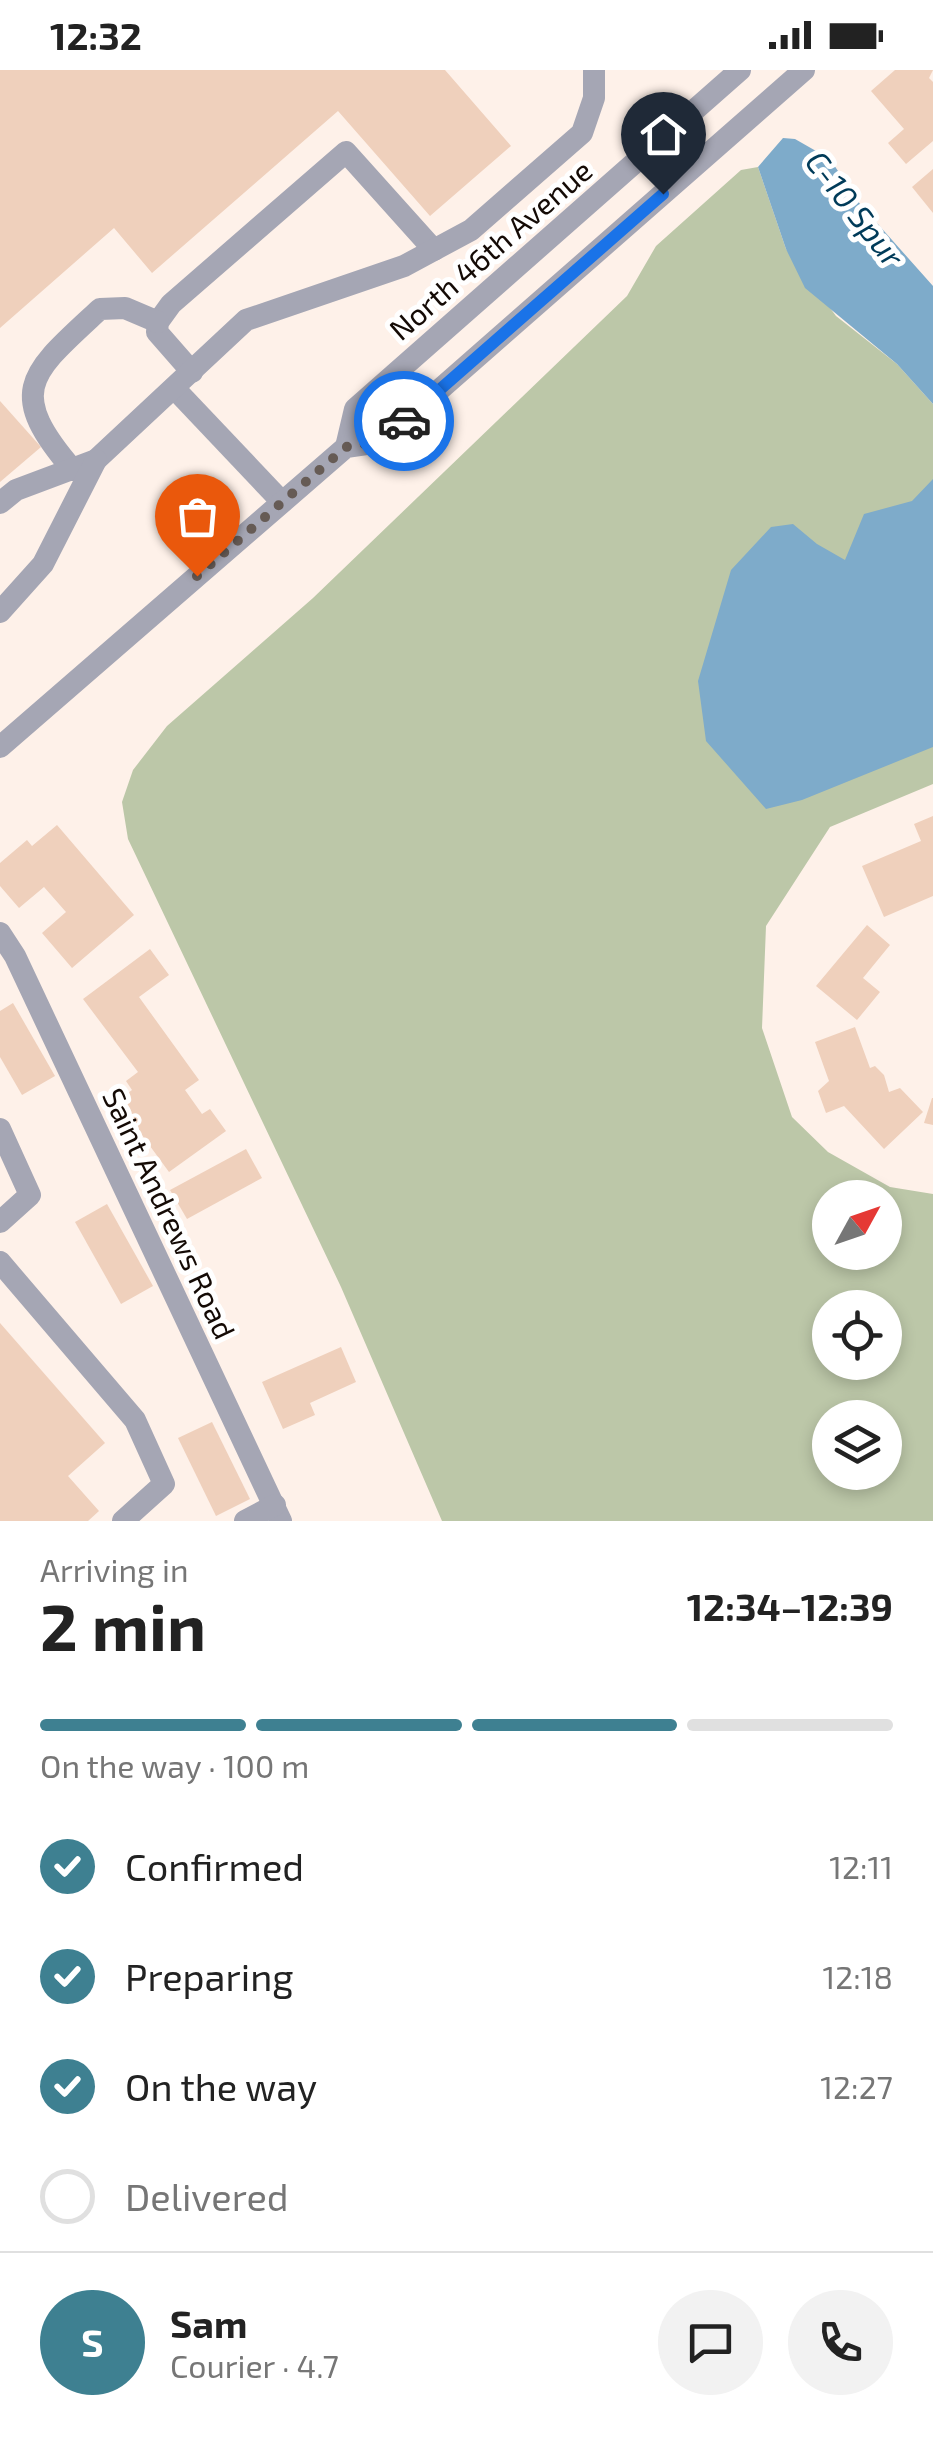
<!DOCTYPE html>
<meta charset="utf-8">
<style>
body{margin:0;font-family:"Exo 2",sans-serif;background:#f2f2f2;color:#222;height:100vh;display:flex;flex-direction:column;font-size:38px;white-space:nowrap}
*{box-sizing:border-box;margin:0}
p{font-size:32px;color:#767676}
.icon{flex:none;width:55px;height:55px;fill:none;stroke:currentColor;stroke-width:2;stroke-linecap:round;stroke-linejoin:round}
.map{position:relative;height:1451px;overflow:hidden}
.details{display:flex;flex-direction:column;background:#fff;flex:1}
.details>*{flex:none}
.needle{width:65px;rotate:50deg}
.fabs{position:absolute;left:812px;top:1110px;display:grid;gap:20px}
.fabs a{display:grid;place-items:center;width:90px;height:90px;border-radius:50%;background:#fff;box-shadow:0 5px 15px #0003;font-size:50px}
.pin{position:absolute;display:grid;place-items:center;width:85px;height:85px;color:#fff;margin:-102px -42px;border-radius:50% 50% 50% 0;rotate:-45deg;box-shadow:0 0 10px #0007}
.pin .icon{rotate:45deg}
.courier{position:absolute;display:grid;place-items:center;width:100px;height:100px;margin:-50px;border:8px solid #1a73e8;border-radius:50%;background:#fff;color:#222;box-shadow:0 2px 12px #0007}
.headline em{font-style:normal;font-weight:700}
.headline div{display:flex;flex-direction:column-reverse}
.headline{display:flex;align-items:center;justify-content:space-between;height:170px;padding:0 40px}
h1{font-size:65px;font-weight:700;line-height:75px}
.bar{display:grid;grid-template-columns:repeat(4,1fr);gap:15px 10px;align-content:center;height:120px;padding:0 40px}
.bar i{height:12px;border-radius:8px;background:#e0e0e0}
.bar .on{background:#3e8091}
.bar p{grid-column:span 4}
.line{display:flex;align-items:center;gap:25px;padding:0 40px;border-top:2px solid #e0e0e0}
.line div{flex:1}
.round{display:grid;place-items:center;flex:none;width:105px;height:105px;border-radius:52px;background:#f2f2f2}
ol{padding:0 40px;list-style:none}
li{display:flex;align-items:center;gap:30px;height:110px}
li p{margin-inline-start:auto}
li .icon{padding:10px;border-radius:50%;background:#3e8091;color:#fff;stroke-width:4}
li:last-child{color:#767676}
li i{width:55px;height:55px;border:5px solid #e0e0e0;border-radius:50%}
.status{display:flex;justify-content:space-between;align-items:center;height:70px;padding:0 50px;background:#fff;direction:ltr}
.status svg{height:28px;fill:currentColor}
.map>svg:first-child{display:block}
.green{fill:#bcc7a8;fill-rule:evenodd}
.water{fill:#7eabca}
.building{fill:#efd0bc}
.lines{fill:none;stroke-linecap:round;stroke-linejoin:round}
.minor{stroke:#a5a6b4;stroke-width:22}
.done{stroke:#665b55;stroke-width:10;stroke-dasharray:0 18}
.route{stroke:#1a73e8;stroke-width:12}
.labels{text-anchor:middle;dominant-baseline:central;stroke-width:10;stroke-linejoin:round;paint-order:stroke}
.street-label{font-size:30px;fill:#140a05;stroke:#fff}
.water-label{font-size:32px;font-style:italic;fill:#003b59;stroke:#fff}
</style>
<div class="status"><b>12:32</b><svg viewBox="0 0 49 12"><path d="M0 12V9h3v3zM5 12V6h3v6zM10 12V3h3v9zM15 12V0h3v12zM26 1h20v11H26zM47 4h2v5h-2z"/></svg></div>
<div class="map">
<svg width="933" height="1451" viewBox="0 0 933 1451">
<rect width="100%" height="100%" fill="#fef1e9"/>
<!-- green -->
<path class="green" d="M758,97L786,179L836,246L897,294L933,334V714L830,757L766,856L762,958L792,1047L828,1082L890,1117L933,1124V1451H442L341,1217L128,769L122,732L133,700L167,656L313,528L627,226L656,176L741,100ZM830,1128H885V1182H830ZM830,1238H885V1292H830ZM830,1348H885V1402H830Z"/>
<!-- water -->
<g class="water">
<path d="M783,68L795,69L830,89L860,134L933,216V334L897,294L805,218L786,179L758,97Z"/>
<path d="M933,409V677L802,730L766,739L706,671L698,611L731,500L771,457L793,454L817,474L845,490L864,444L912,431Z"/>
</g>
<!-- building -->
<g class="building">
<path d="M0,0H445L511,76L430,146L338,41L152,203L114,158L0,258Z"/>
<path d="M895,0H933L929,8L933,12V71L906,94L888,73L904,59L871,21Z"/>
<path d="M933,99V143L912,117Z"/>
<path d="M0,331L41,377L0,412Z"/>
<path d="M933,746V826L884,847L862,796L921,771L914,754Z"/>
<path d="M57,755L134,845L72,898L42,863L66,842L44,817L19,838L0,816V793L27,770L32,776Z"/>
<path d="M867,855L890,875L863,908L880,922L857,950L816,916Z"/>
<path d="M150,879L169,905L139,927L199,1010L185,1020L202,1044L210,1039L226,1061L169,1102L139,1061L133,1065L111,1036L132,1020L126,1011L138,1002L83,929Z"/>
<path d="M13,933L55,1006L22,1025L0,987V941Z"/>
<path d="M855,957L870,998L875,996L884,1005L889,1022L900,1018L923,1042L884,1079L844,1036L826,1043L818,1021L829,1011L815,972Z"/>
<path d="M932,1028H933V1055L924,1053Z"/>
<path d="M246,1079L262,1108L187,1149L170,1120Z"/>
<path d="M107,1134L153,1216L121,1234L75,1152Z"/>
<path d="M0,1253L105,1373L68,1406L99,1441L88,1451H0Z"/>
<path d="M341,1277L356,1312L310,1333L315,1345L283,1359L262,1312Z"/>
<path d="M212,1352L250,1429L216,1446L178,1368Z"/>
</g>
<g class="lines">
<!-- minor -->
<g class="minor">
<path d="M192,302L157,262L158,252L171,234L346,82L434,180"/>
<path d="M174,318L282,432"/>
<path d="M346,377L355,339L740,0"/>
<path d="M73,400C4,320 31,303 100,239L125,238L158,252"/>
<path d="M0,433L16,420L96,390L246,250L404,196L471,160L582,63L594,28V0"/>
<path d="M0,542L43,494L96,390"/>
<path d="M0,677L346,377L380,372L804,0"/>
<path d="M0,863L15,886L281,1451"/>
<path d="M0,1059L30,1125L0,1152"/>
<path d="M0,1192L135,1350L164,1414L123,1451"/>
<path d="M245,1451L275,1435"/>
</g>
</g>
<g class="lines">
<!-- done -->
<path class="done" d="M197,506L346,377L380,372L404,351"/>
<!-- route -->
<path class="route" d="M404,351L663,124"/>
</g>
<g class="labels">
<!-- street labels -->
<g class="street-label">
<text transform="translate(490 179) rotate(-41)">North 46th Avenue</text>
<text transform="translate(170 1143) rotate(65)">Saint Andrews Road</text>
</g>
<!-- water labels -->
<g class="water-label">
<text transform="translate(856 138) rotate(52)">C-10 Spur</text>
</g>
</g>
</svg>
<div class="fabs">
<a><svg class="needle" viewBox="-14 -14 28 28"><path d="M0-13l5 13h-10z" fill="#e53935"/><path d="M0 13l5-13h-10z" fill="#767676"/></svg></a>
<a><svg class="icon" aria-label="locate" viewBox="0 0 24 24"><circle cx="12" cy="12" r="6"/><path d="M12 2v4M12 18v4M2 12h4M18 12h4"/></svg></a>
<a><svg class="icon" aria-label="layers" viewBox="0 0 24 24"><path d="M12 4l9 5-9 5-9-5zM3 14l9 5 9-5"/></svg></a>
</div>
<div class="pin" style="left:197px;top:506px;background:#ea580c"><svg class="icon" aria-label="bag" viewBox="0 0 24 24"><path d="M5 8h14l-1 12H6zM9 8a3 3 0 0 1 6 0"/></svg></div>
<div class="pin" style="left:663px;top:124px;background:#1f2937"><svg class="icon" aria-label="home" viewBox="0 0 24 24"><path d="M3 11l9-7 9 7M6 9v11h12V9"/></svg></div>
<div class="courier" style="left:404px;top:351px"><svg class="icon" aria-label="car" viewBox="0 0 24 24"><path d="M5 17H2v-5l4-1 3-4h7l3 4 3 1v5h-3M9 17h6M6 11h13"/><circle cx="7" cy="17" r="2"/><circle cx="17" cy="17" r="2"/></svg></div>
</div>
<section class="details">
<div class="headline"><div><h1>2 min</h1><p>Arriving in</p></div><em>12:34–12:39</em></div>
<div class="bar"><i class="on"></i><i class="on"></i><i class="on"></i><i></i><p>On the way · 100 m</p></div>
<ol>
<li><svg class="icon" aria-label="check" viewBox="0 0 24 24"><path d="M5 12l5 5 9-10"/></svg>Confirmed<p>12:11</p></li>
<li><svg class="icon" aria-label="check" viewBox="0 0 24 24"><path d="M5 12l5 5 9-10"/></svg>Preparing<p>12:18</p></li>
<li><svg class="icon" aria-label="check" viewBox="0 0 24 24"><path d="M5 12l5 5 9-10"/></svg>On the way<p>12:27</p></li>
<li><i></i>Delivered</li>
</ol>
<div class="line" style="height:180px"><b class="round" style="background:#3e8091;color:#fff">S</b><div><b>Sam</b><p>Courier · 4.7</p></div><a class="round"><svg class="icon" aria-label="chat" viewBox="0 0 24 24"><path d="M4 5h16v11H9l-5 4z"/></svg></a><a class="round"><svg class="icon" aria-label="phone" viewBox="0 0 24 24"><path d="M5 4h4l2 5-3 2q2 4 5 5l2-3 5 2v4C11 20 4 13 5 4z"/></svg></a></div>
</section>
